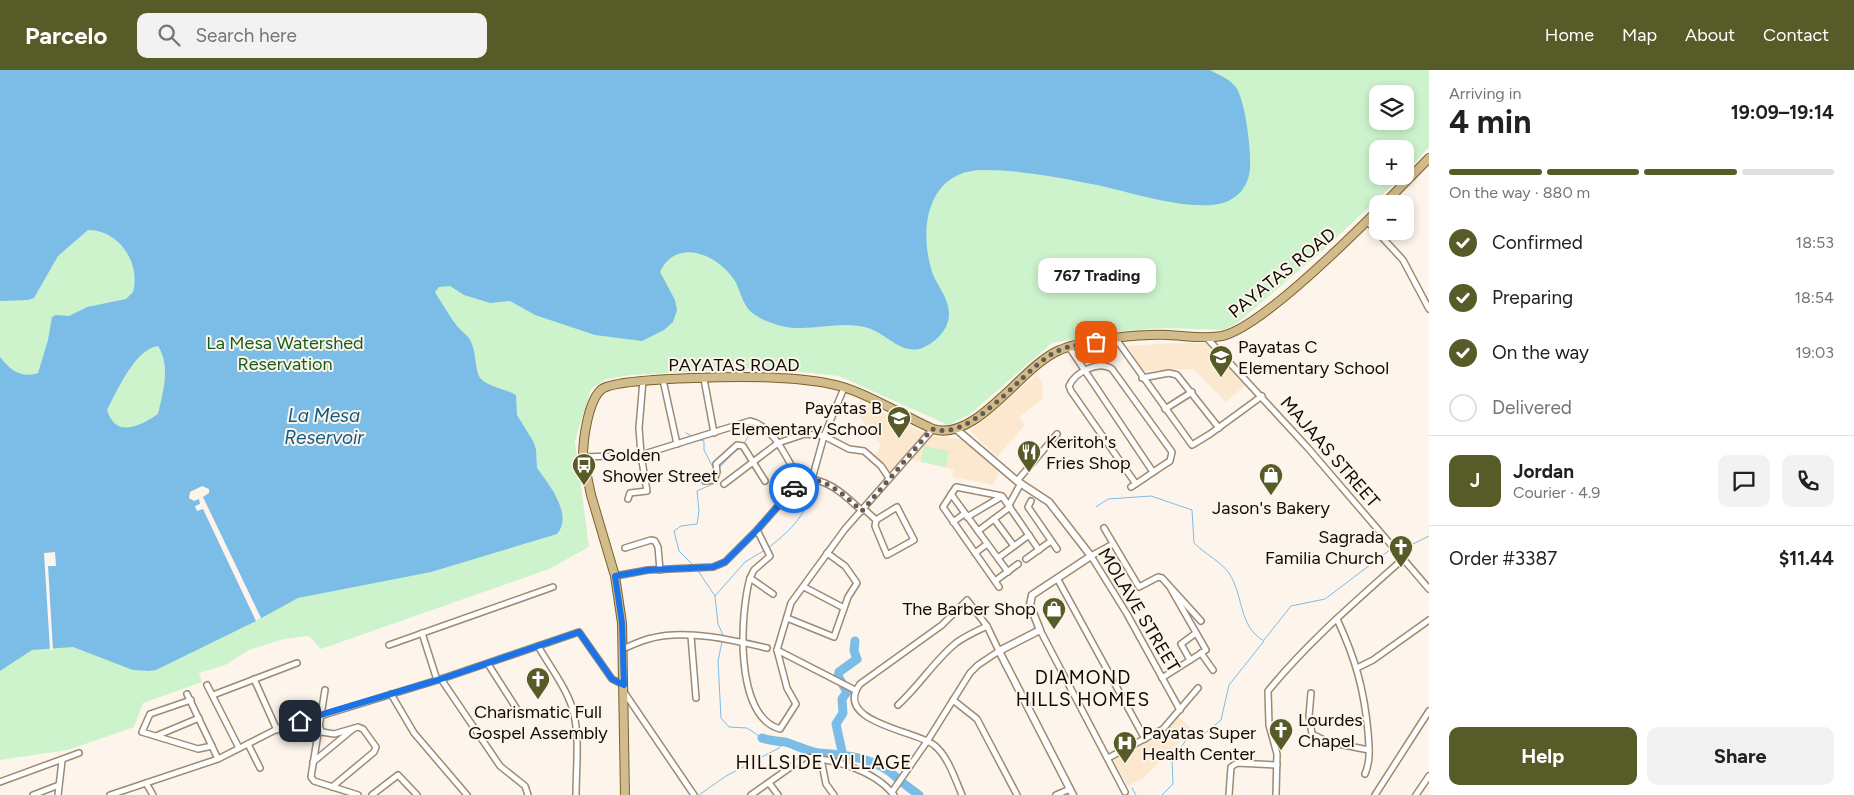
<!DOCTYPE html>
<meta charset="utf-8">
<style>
body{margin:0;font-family:Figtree,sans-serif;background:#f2f2f2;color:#202124;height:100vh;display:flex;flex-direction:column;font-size:19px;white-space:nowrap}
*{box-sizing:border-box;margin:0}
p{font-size:16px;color:#757577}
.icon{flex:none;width:28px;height:28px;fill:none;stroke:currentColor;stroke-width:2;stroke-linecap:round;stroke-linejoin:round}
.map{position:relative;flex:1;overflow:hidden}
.sheet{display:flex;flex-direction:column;background:#fff;width:425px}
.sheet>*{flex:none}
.controls{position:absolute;left:1369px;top:15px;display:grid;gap:10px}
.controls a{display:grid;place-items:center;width:45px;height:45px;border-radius:10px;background:#fff;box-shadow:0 2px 8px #0003;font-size:25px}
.pin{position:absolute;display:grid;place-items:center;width:42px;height:42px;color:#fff;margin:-21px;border-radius:10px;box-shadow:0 2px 8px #0006}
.courier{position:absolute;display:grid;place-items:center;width:50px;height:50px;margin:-25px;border:4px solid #1a73e8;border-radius:50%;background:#fff;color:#222;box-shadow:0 1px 6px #0007}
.bubble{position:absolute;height:35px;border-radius:10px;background:#fff;box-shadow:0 2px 8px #0003;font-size:16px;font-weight:700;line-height:35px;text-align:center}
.summary em{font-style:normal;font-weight:700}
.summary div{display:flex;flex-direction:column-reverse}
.summary{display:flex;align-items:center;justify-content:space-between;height:85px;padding:0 20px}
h1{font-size:32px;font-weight:700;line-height:38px}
.bar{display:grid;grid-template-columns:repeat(4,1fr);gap:8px 5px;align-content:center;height:60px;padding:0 20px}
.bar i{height:6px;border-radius:4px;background:#e0e0e0}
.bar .active{background:#575b28}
.bar p{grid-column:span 4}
.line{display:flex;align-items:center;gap:12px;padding:0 20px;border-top:1px solid #e0e0e0}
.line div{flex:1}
.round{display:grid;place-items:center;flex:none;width:52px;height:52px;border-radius:10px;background:#f2f2f2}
ol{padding:0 20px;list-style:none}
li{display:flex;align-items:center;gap:15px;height:55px}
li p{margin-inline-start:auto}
li .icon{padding:5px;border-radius:50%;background:#575b28;color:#fff;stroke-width:4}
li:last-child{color:#757577}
li i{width:28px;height:28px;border:2px solid #e0e0e0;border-radius:50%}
.primary-button{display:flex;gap:10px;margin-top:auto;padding:10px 20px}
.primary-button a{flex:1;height:58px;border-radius:10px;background:#575b28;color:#fff;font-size:20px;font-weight:700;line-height:58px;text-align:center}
.primary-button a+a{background:#f2f2f2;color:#202124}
header{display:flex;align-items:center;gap:30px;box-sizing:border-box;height:70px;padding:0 25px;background:#575b28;color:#fff}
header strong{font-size:24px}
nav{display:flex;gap:28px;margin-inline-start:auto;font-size:18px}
.search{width:350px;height:45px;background:#f2f2f2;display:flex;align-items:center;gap:12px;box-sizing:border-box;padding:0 18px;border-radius:10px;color:#757577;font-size:19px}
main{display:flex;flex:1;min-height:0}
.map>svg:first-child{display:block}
.built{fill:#fbe8ce}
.green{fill:#cdf3cd;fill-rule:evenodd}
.water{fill:#7cbde8;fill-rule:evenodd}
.pier{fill:#fdf5eb}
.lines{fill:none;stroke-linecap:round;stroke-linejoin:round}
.stream{stroke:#7cbde8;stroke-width:1}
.river{stroke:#7cbde8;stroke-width:9}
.minor-casing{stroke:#9c8a72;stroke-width:8}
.tertiary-casing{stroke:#9c8a72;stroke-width:9}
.primary-casing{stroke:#7b612b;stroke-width:10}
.minor{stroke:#fff;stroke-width:5}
.tertiary{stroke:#fff;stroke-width:6}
.primary{stroke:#d2bc8c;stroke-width:8}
.done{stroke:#645c54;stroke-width:5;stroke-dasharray:0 9}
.route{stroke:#1a73e8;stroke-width:6}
.labels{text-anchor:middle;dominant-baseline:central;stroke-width:4;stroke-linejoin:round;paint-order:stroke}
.street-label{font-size:18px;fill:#110a03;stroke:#fdf5eb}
.park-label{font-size:18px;fill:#145e1d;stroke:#fdf5eb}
.poi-label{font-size:18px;fill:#110a03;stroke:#fdf5eb;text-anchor:start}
.water-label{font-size:19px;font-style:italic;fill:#0d5b85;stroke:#fdf5eb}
.neighbourhood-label{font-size:19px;letter-spacing:1px;fill:#110a03;stroke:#fdf5eb}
</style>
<header>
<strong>Parcelo</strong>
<div class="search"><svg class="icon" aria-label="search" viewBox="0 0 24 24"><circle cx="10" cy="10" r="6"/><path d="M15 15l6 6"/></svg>Search here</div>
<nav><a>Home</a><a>Map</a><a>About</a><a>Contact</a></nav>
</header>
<main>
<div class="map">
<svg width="1429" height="725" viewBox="0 0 1429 725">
<rect width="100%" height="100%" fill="#fdf5eb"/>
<!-- built -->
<g class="built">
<path d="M1177,273H1205L1246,314L1226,332L1194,299L1143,301L1127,276Z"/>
<path d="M1036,305L1043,313L1042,330L1019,347L1025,355L997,387L970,361Z"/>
<path d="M860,331L925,363L890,405L874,387L881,375L853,338Z"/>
<path d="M930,366L961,369L1001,398L993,415L952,407L954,400L910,389Z"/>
<path d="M1177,645L1192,660L1143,708L1128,716L1113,690L1170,656Z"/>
</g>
<!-- green -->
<g class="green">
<path d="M0,0H1429V77L1405,103V79H1378V106H1402L1321,182L1237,253L1224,260L1163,258L1114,262L1052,273L969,345L948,355L839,306L760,298L631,305L606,309L591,319L575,371L589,477L549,499L321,579L309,566L284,569L249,580L225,595L199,603L202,612L143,633L134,657L68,680L0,690ZM1378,24H1405V51H1378Z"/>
<path d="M924,376L949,381L946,397L921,392Z"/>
</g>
<!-- water -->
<path class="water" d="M0,0H1210C1219,5 1232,10 1237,19C1246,35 1251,80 1250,98C1249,115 1239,128 1223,133C1190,142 1130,122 1097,115C1061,108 1022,100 985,100C928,99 918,157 932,202C937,216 950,229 949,246C948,261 933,275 919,279C900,283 885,263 868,258C845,251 820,259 797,258C783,258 760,251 749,240C742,232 740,220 735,211C718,184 676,167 660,202L675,230L677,240L673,252L664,260L642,271L595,265L535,245L510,231L490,233L464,225L450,216L439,217L435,222C436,224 454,253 458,257C461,261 466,264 469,268C477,280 474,300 481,309C489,317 506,319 516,325L517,345L533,371L536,379L537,398C548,413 574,445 557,464L431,502L298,528L256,551L156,600L148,601L133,600L73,577L32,580L0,601V287C9,299 21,309 38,303L48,270L52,247L56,245L69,246L87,237L126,229L133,222C141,193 119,160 88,160L58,186L34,228L28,230L0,231ZM158,276C171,296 163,322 158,344C140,356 116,369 107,340C117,321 135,279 158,276Z"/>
<!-- pier -->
<g class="pier">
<path d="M202,416L209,419V423L203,427L261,548L256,551L203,439L197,441L195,436L200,434L199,429L194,431L189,428L190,422Z"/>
<path d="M55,482L56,496H48L53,580H50L44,483Z"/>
</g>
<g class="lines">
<!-- stream -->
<g class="stream">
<path d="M686,363L692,366"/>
<path d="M698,369L704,371V380L715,401"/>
<path d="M744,374L754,356"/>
<path d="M718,399L733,383L740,378"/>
<path d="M1096,437L1108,429L1151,426L1192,440L1194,473C1204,483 1221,492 1229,503C1244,526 1238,556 1264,571L1229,615L1221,650L1199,668L1187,669L1172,689L1173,714L1162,725"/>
<path d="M768,478C790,461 812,441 811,412"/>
<path d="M1401,480L1429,466"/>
<path d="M694,496L679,481L674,461L681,456L697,454L699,441L697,421L715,413L718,406"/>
<path d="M697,499L715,526L718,554L723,565"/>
<path d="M715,526L745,492L765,480"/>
<path d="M1264,570L1291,536L1325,529L1391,479"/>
<path d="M722,572L718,591L721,648L729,657L747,658L762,668"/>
<path d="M1132,718L1136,725"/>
<path d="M699,725L726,706L779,678L784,672"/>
</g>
<!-- river -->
<g class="river">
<path d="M762,668C770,671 777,671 785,672C796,675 807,681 818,683C845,685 875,687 896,707"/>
<path d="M843,686L836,654L843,643L842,629L847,622L838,606L839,602L857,589L854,581L855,571"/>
<path d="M903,713L919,725"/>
</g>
<!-- minor casing -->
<g class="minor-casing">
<g id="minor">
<path d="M1367,151L1403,190L1429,239"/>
<path d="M1206,267L1308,378L1429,519"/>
<path d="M1116,269L1192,375L1210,364L1262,326"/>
<path d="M1069,277L1153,402"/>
<path d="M1142,308L1169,303L1177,305L1219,358"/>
<path d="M704,309L714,363"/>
<path d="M663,310L677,374"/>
<path d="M1165,339L1192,322"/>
<path d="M583,387L641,385L750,351C775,356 788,392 800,411"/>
<path d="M812,409L824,366L844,318"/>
<path d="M705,411L714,410L717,402L716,394L737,375L743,376L765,411"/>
<path d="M1017,411L1057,364"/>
<path d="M724,414L778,373L805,364L824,366L849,379L864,381L881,396L889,408"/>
<path d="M1131,417C1144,409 1157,399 1170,391L1172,382L1112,299C1099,290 1075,302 1069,316L1071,321L1136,414"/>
<path d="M951,424L1008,502"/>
<path d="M628,429L630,423L647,421L641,385L639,358L643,310"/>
<path d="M1031,431L1028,437L1057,479"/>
<path d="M1009,435L1021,413"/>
<path d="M864,439L876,450L875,456L887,485L914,470L897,437L876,450"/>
<path d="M967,447L1001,427"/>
<path d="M994,449L1014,476"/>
<path d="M953,452L964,444"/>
<path d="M1104,458L1139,517L1158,507L1162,508L1201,551"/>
<path d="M757,460L770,486L754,500L750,508L773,524"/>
<path d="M978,461L1010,437"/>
<path d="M1113,474L1091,486L1127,544L1180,640"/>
<path d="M625,478L651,470L655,471L658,477L660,500"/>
<path d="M975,483L987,474"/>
<path d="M998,488L1029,465"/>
<path d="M1026,489L1051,471"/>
<path d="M615,506L648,500L713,497L725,492L757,460L800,411C823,403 847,427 862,441"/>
<path d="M750,508C740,544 734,646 780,659L796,634L787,618L777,580L791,533L845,459L933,359"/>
<path d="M1057,508L1145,669"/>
<path d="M995,511L1018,494"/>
<path d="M804,517L844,538"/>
<path d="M999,517L943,437L956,417L1002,426L1039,480"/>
<path d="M787,548L834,567L848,527L857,513L845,496L827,483"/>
<path d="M1337,549C1355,588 1364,618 1368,662C1369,676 1371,690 1365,704"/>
<path d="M1040,560L1125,722"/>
<path d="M422,563L437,610"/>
<path d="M691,566L696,628"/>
<path d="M389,575L553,517"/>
<path d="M538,576C550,597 566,617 573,640C580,667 576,698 576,725"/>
<path d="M623,579C632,575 642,570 652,568C686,559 733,570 767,578"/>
<path d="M777,580L855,620"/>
<path d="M1201,583L1213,600"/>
<path d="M1190,590L1181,574L1196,563"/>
<path d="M488,594L520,644"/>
<path d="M1357,598L1373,590L1429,550"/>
<path d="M1162,608L1206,580L1171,519"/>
<path d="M254,609L277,660"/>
<path d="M441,609L500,696L525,716L528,725"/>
<path d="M207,615L239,678"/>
<path d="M325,620L311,707L314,711L358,725"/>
<path d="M624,622L694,725"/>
<path d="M1311,623L1309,646L1312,664L1328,672L1369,680"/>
<path d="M187,624L218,689"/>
<path d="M391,624L414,663L467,725"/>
<path d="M213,625L297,593"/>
<path d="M191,630L150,644L142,662L198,679L212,676"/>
<path d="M953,630L977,649L1017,725"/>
<path d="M898,635C919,616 934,591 956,573C965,566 977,561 987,556"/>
<path d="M319,656L322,662L334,664L358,657L363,659L376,677L374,682L332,717"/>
<path d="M156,666L199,648"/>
<path d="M248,674L260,698"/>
<path d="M1108,688L1163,659L1198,618"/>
<path d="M821,689L826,714L834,725"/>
<path d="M313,692L353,659"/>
<path d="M0,712L79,683"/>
<path d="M146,713L153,725"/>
<path d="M769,713L778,725"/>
<path d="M892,722L928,670L970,603L978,595L999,581L987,556L967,530L942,555L860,614C832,652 917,661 934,675C948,686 955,709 962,725"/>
<path d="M33,725L59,715"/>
<path d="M58,725L62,691"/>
<path d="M110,725L218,689L291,652L307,650L441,609L579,562L612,609L624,615"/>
<path d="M372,725L398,705L417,725"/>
<path d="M751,725L805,687C836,690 874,700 894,725"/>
<path d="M1056,725L1070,719"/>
<path d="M1229,725L1231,697L1237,693L1277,695"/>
<path d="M1276,725L1277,684L1269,655L1268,621C1308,572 1356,531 1403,489"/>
<path d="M1375,725L1429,641"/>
<path d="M1416,725L1429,706"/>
</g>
</g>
<!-- tertiary casing -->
<g class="tertiary-casing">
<path id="tertiary" d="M956,359L1017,411L1049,432L1091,486L1032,525L1030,535L1040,560L999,581L1073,725"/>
</g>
<!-- primary casing -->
<g class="primary-casing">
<g id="primary">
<path d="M1384,134L1429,88"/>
<path d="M625,725L622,553L615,506L591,425L583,387C583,370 588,330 602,319C619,307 752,306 779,308C800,309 823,311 843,317C875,327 903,346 933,359C976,373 1022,295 1060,280C1086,269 1141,264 1169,265C1186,266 1205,269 1222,266C1259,258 1348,170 1378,140"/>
</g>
</g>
<!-- minor -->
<use href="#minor" class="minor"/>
<!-- tertiary -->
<use href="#tertiary" class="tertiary"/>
<!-- primary -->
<use href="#primary" class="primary"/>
</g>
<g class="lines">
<!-- done -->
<path class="done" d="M794,418C816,396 845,426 862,441L932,359C972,372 1020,303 1052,284C1065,276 1081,274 1096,272"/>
<!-- route -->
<path class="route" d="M300,651L441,609L579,562L612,609L624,615L622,553L615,506L648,500L713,497L725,492L757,460L794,418"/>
</g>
<!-- icons -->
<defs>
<g id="school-pin" transform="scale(1.25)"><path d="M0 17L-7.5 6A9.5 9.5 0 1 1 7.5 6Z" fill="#575b28" stroke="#fdf5eb"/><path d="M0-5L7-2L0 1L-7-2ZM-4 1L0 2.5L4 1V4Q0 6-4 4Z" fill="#fff"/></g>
<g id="restaurant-pin" transform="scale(1.25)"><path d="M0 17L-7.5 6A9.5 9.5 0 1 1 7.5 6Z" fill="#575b28" stroke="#fdf5eb"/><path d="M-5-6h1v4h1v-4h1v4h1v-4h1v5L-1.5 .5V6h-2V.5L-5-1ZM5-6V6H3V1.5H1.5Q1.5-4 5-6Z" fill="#fff"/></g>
<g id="bus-pin" transform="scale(1.25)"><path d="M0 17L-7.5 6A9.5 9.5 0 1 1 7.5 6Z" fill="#575b28" stroke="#fdf5eb"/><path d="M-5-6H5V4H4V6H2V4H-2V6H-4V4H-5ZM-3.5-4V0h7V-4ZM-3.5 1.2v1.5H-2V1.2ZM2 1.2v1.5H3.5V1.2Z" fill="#fff"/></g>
<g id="shop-pin" transform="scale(1.25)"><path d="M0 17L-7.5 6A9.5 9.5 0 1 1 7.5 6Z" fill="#575b28" stroke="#fdf5eb"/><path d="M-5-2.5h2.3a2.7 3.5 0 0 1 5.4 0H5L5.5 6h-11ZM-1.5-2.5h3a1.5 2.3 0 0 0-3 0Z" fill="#fff"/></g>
<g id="church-pin" transform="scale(1.25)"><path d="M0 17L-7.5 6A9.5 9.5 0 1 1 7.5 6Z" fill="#575b28" stroke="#fdf5eb"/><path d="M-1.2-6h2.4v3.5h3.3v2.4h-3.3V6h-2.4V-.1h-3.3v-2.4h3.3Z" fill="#fff"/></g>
<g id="hospital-pin" transform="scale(1.25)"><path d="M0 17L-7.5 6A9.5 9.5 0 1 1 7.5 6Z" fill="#575b28" stroke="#fdf5eb"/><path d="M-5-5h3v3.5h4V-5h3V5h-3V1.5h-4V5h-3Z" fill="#fff"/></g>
</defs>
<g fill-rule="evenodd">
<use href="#school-pin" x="1221" y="287"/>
<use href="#school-pin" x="899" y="348"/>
<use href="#restaurant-pin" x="1029" y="382"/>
<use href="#bus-pin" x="584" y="395"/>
<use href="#shop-pin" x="1271" y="405"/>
<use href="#church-pin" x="1401" y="477"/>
<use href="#shop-pin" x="1054" y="539"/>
<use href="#church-pin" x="538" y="609"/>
<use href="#church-pin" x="1281" y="660"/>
<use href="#hospital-pin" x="1125" y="673"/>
</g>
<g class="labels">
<!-- street labels -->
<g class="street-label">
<text transform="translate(1282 203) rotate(-39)">PAYATAS ROAD</text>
<text x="734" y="295">PAYATAS ROAD</text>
<text transform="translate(1330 382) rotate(49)">MAJAAS STREET</text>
<text transform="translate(1139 540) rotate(59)">MOLAVE STREET</text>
</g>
<!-- park labels -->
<g class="park-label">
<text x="285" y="273">La Mesa Watershed<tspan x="285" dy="21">Reservation</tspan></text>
</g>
<!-- poi labels -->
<g class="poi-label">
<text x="1238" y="277">Payatas C<tspan x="1238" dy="21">Elementary School</tspan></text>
<text x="882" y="338" text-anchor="end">Payatas B<tspan x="882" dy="21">Elementary School</tspan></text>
<text x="1046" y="372">Keritoh's<tspan x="1046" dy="21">Fries Shop</tspan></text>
<text x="602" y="385">Golden<tspan x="602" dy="21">Shower Street</tspan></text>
<text x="1271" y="438" text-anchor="middle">Jason's Bakery</text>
<text x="1384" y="467" text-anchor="end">Sagrada<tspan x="1384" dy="21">Familia Church</tspan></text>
<text x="1036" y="539" text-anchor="end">The Barber Shop</text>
<text x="538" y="642" text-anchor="middle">Charismatic Full<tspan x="538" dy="21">Gospel Assembly</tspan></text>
<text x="1298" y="650">Lourdes<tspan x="1298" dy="21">Chapel</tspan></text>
<text x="1142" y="663">Payatas Super<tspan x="1142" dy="21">Health Center</tspan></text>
</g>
<!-- water labels -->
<g class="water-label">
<text x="324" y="345">La Mesa<tspan x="324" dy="22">Reservoir</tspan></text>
</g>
<!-- neighbourhood labels -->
<g class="neighbourhood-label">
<text x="1083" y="607">DIAMOND<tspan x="1083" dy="22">HILLS HOMES</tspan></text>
<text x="824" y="692">HILLSIDE VILLAGE</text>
</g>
</g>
</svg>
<div class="controls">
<a><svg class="icon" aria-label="layers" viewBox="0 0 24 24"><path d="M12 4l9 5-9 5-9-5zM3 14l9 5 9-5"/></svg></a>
<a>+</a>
<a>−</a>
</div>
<div class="pin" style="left:1096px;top:272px;background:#ea580c"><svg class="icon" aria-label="bag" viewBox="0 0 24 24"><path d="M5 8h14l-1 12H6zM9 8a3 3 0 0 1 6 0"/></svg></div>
<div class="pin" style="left:300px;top:651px;background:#1f2937"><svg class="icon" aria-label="home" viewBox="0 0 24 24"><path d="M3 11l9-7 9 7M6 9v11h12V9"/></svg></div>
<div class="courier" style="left:794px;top:418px"><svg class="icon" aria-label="car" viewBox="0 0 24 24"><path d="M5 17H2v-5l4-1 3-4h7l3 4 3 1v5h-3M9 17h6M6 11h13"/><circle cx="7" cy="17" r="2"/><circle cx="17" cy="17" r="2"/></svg></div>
<div class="bubble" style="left:1038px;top:188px;width:118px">767 Trading</div>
</div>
<section class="sheet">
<div class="summary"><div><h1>4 min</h1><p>Arriving in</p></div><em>19:09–19:14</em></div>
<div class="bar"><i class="active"></i><i class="active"></i><i class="active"></i><i></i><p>On the way · 880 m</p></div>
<ol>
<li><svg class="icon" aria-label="check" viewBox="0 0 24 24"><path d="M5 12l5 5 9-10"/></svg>Confirmed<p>18:53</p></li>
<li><svg class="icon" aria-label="check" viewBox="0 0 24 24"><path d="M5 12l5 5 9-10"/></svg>Preparing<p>18:54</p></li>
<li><svg class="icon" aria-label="check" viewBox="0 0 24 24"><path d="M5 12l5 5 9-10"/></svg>On the way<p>19:03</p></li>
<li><i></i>Delivered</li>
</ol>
<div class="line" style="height:90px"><b class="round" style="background:#575b28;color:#fff">J</b><div><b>Jordan</b><p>Courier · 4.9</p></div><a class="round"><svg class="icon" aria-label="chat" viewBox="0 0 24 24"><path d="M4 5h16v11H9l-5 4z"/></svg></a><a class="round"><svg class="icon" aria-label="phone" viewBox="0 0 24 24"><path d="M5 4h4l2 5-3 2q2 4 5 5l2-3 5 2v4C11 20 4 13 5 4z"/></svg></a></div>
<div class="line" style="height:65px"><div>Order #3387</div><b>$11.44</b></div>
<div class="primary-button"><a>Help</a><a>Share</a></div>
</section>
</main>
